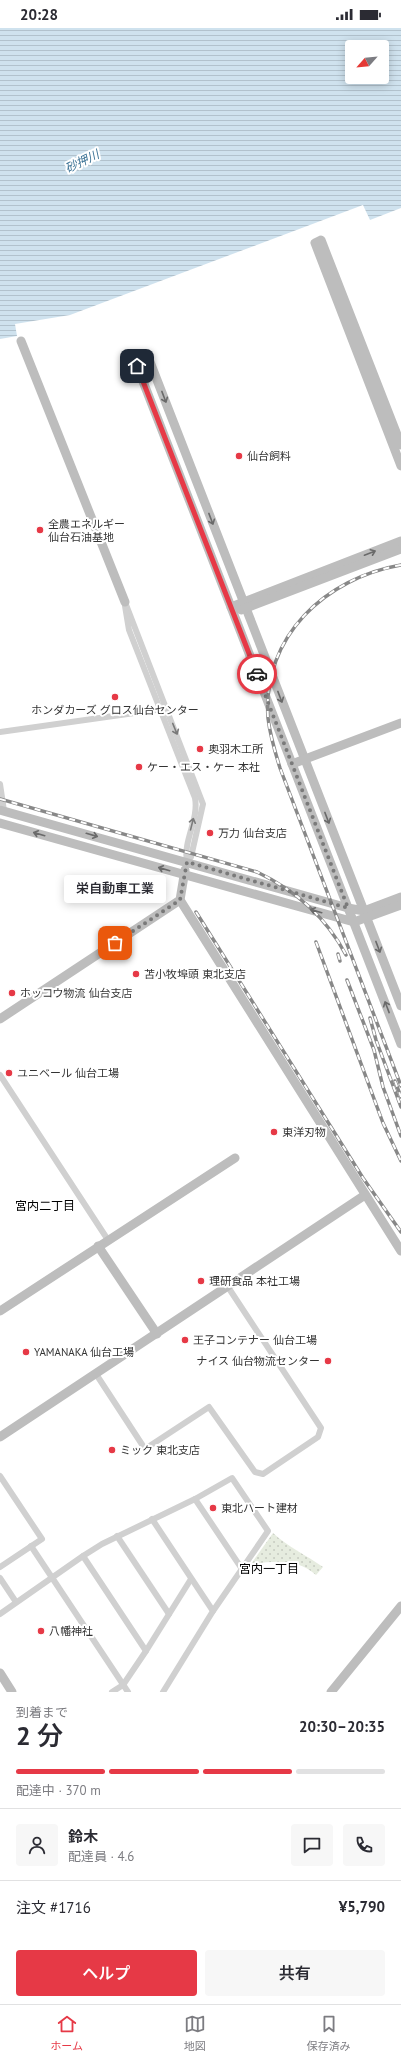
<!DOCTYPE html>
<html lang="ja">
<meta charset="utf-8">
<style>
body{margin:0;font-family:"PT Sans","Noto Sans JP",sans-serif;background:#f7f7f7;color:#2b2b33;height:100vh;display:flex;flex-direction:column;font-size:15px;white-space:nowrap}
*{box-sizing:border-box;margin:0}
p{font-size:13px;color:#7c7c81}
.icon{flex:none;width:22px;height:22px;fill:none;stroke:currentColor;stroke-width:2;stroke-linecap:round;stroke-linejoin:round}
.map{position:relative;height:1664px;overflow:hidden}
.drawer{display:flex;flex-direction:column;background:#fff;flex:1}
.drawer>*{flex:none}
.needle{width:26px;rotate:243deg}
.buttons{position:absolute;left:345px;top:12px;display:grid;gap:8px}
.buttons a{display:grid;place-items:center;width:44px;height:44px;border-radius:4px;background:#fff;box-shadow:0 2px 10px #0003;font-size:20px}
.pin{position:absolute;display:grid;place-items:center;width:34px;height:34px;color:#fff;margin:-17px;border-radius:8px;box-shadow:0 2px 6px #0006}
.courier{position:absolute;display:grid;place-items:center;width:40px;height:40px;margin:-20px;border:3px solid #e63946;border-radius:50%;background:#fff;color:#222;box-shadow:0 1px 5px #0007}
.bubble{position:absolute;height:28px;border-radius:4px;background:#fff;box-shadow:0 2px 10px #0003;font-size:13px;font-weight:600;line-height:28px;text-align:center}
.headline em{font-style:normal;font-weight:600}
.headline div{display:flex;flex-direction:column-reverse}
.headline{display:flex;align-items:center;justify-content:space-between;height:68px;padding:0 16px}
h1{font-size:26px;font-weight:600;line-height:30px}
.bar{display:grid;grid-template-columns:repeat(4,1fr);gap:6px 4px;align-content:center;height:48px;padding:0 16px}
.bar i{height:5px;border-radius:3px;background:#e1e1e2}
.bar .selected{background:#e63946}
.bar p{grid-column:span 4}
.line{display:flex;align-items:center;gap:10px;padding:0 16px;border-top:1px solid #e1e1e2}
.line div{flex:1}
.round{display:grid;place-items:center;flex:none;width:42px;height:42px;border-radius:4px;background:#f7f7f7}
.button{display:flex;gap:8px;margin-top:auto;padding:8px 16px}
.button a{flex:1;height:46px;border-radius:4px;background:#e63946;color:#fff;font-size:16px;font-weight:600;line-height:46px;text-align:center}
.button a+a{background:#f7f7f7;color:#2b2b33}
.status{display:flex;justify-content:space-between;align-items:center;height:28px;padding:0 20px;background:#fff;direction:ltr}
.status svg{height:11px;fill:currentColor}
.menu{display:flex;justify-content:space-around;align-items:center;height:56px;border-top:1px solid #e1e1e2;background:#fff;font-size:11px;color:#7c7c81}
.menu a{display:grid;justify-items:center;gap:2px}
.menu .selected{color:#e63946}
.map>svg:first-child{display:block}
.park{fill:url(#park-dots)}
.water{fill:url(#water-rules);fill-rule:evenodd}
.lines{fill:none;stroke-linecap:round;stroke-linejoin:round}
.street{stroke:#d0d0d0;stroke-width:6}
.secondary{stroke:#bdbdbd;stroke-width:9}
.rail-casing{stroke:#888;stroke-width:3.5}
.rail{stroke:#fff;stroke-width:2;stroke-dasharray:6;stroke-linecap:butt}
.oneway{stroke:#6a6a6a}
.oneway2{stroke:#7a7a7a}
.done{stroke:#7a7a7a;stroke-width:4;stroke-dasharray:0 7.2}
.route{stroke:#e63946;stroke-width:5}
.poi-dot{fill:#e63946;stroke:#fff;stroke-width:1.5}
.labels{text-anchor:middle;dominant-baseline:central;stroke-width:4;stroke-linejoin:round;paint-order:stroke}
.poi-label{font-size:11px;fill:#333;stroke:#fff;text-anchor:start}
.water-label{font-size:12px;font-style:italic;fill:#3f7597;stroke:#fff}
.neighbourhood-label{font-size:12px;fill:#000;stroke:#fff}
</style>
<div class="status"><b>20:28</b><svg viewBox="0 0 49 12"><path d="M0 12V9h3v3zM5 12V6h3v6zM10 12V3h3v9zM15 12V0h3v12zM26 1h20v11H26zM47 4h2v5h-2z"/></svg></div>
<div class="map">
<svg width="401" height="1664" viewBox="0 0 401 1664">
<defs>
<pattern id="park-dots" width="8" height="8" patternUnits="userSpaceOnUse"><rect width="8" height="8" fill="#e6ecdf"/><path d="M2 2h.1M6 6h.1" fill="none" stroke="#c6cbc0" stroke-width="1.8" stroke-linecap="round"/></pattern>
<pattern id="water-rules" width="6" height="5" patternUnits="userSpaceOnUse"><rect width="6" height="5" fill="#cfe2ee"/><path d="M0 2.5h6" fill="none" stroke="#b2c2cd"/></pattern>
</defs>
<rect width="100%" height="100%" fill="#fff"/>
<!-- park -->
<path class="park" d="M273,1505C288,1519 306,1527 323,1539L316,1547C297,1530 275,1533 251,1536Z"/>
<!-- water -->
<path class="water" d="M0,0H401V180L370,192L363,177L70,287L15,296L17,308L0,311ZM352,19H382V49H352Z"/>
<g class="lines">
<!-- street -->
<g class="street">
<path d="M125,574L203,776L191,829L187,834"/>
<path d="M125,578L129,602L195,770C199,792 183,812 187,834"/>
<path d="M0,704L163,681"/>
<path d="M0,756L4,783"/>
<path d="M0,1047L108,1212"/>
<path d="M96,1346L145,1421L209,1379L255,1444L263,1446L318,1409L321,1400L228,1259"/>
<path d="M0,1448L42,1511L0,1539"/>
<path d="M152,1491L213,1583L163,1664"/>
<path d="M117,1508L169,1586"/>
<path d="M31,1518L128,1664"/>
<path d="M83,1528L102,1516L195,1471"/>
<path d="M0,1550L16,1574"/>
<path d="M213,1583L268,1503L232,1450L195,1471L242,1541"/>
<path d="M0,1586L83,1528L146,1623L123,1657L112,1664"/>
<path d="M146,1623L191,1551"/>
</g>
<!-- secondary -->
<g class="secondary">
<path d="M21,313L125,574"/>
<path d="M401,417L321,212L315,215L401,438"/>
<path d="M401,513L231,579L401,1016"/>
<path d="M231,579L137,338L150,334L401,978"/>
<path d="M241,582L401,521"/>
<path d="M292,736L401,695"/>
<path d="M0,782L348,880L364,883L401,869"/>
<path d="M0,795L354,894L401,877"/>
<path d="M180,872L401,1223"/>
<path d="M0,991L180,872L185,842"/>
<path d="M98,1218L157,1306"/>
<path d="M0,1283L235,1130"/>
<path d="M0,1409L365,1167"/>
<path d="M0,1645L12,1664"/>
<path d="M331,1664L401,1578"/>
</g>
<!-- rail casing -->
<g class="rail-casing">
<g id="rail">
<path d="M401,537C326,550 262,608 268,690C270,707 275,724 280,740L401,1058"/>
<path d="M0,771L257,844C295,862 326,889 346,927"/>
<path d="M196,884L363,1150L401,1204"/>
<path d="M316,914L383,1095L401,1133"/>
<path d="M338,926L340,933"/>
<path d="M347,952L374,1022L383,1059L401,1108"/>
<path d="M370,990L376,1012L401,1079"/>
<path d="M395,1053L401,1069"/>
</g>
</g>
<!-- rail -->
<use href="#rail" class="rail"/>
</g>
<!-- one-way arrows -->
<defs><path id="oneway-shaft" d="M-6 0H5M1.5-3L5.5 0L1.5 3" fill="none" stroke-width="1.6" stroke-linecap="round" stroke-linejoin="round"/></defs>
<g class="oneway">
<use href="#oneway-shaft" transform="translate(164 369) rotate(69)"/>
<use href="#oneway-shaft" transform="translate(211 491) rotate(69)"/>
<use href="#oneway-shaft" transform="translate(370 525) rotate(-21)"/>
<use href="#oneway-shaft" transform="translate(280 669) rotate(69)"/>
<use href="#oneway-shaft" transform="translate(327 790) rotate(69)"/>
<use href="#oneway-shaft" transform="translate(39 806) rotate(-164)"/>
<use href="#oneway-shaft" transform="translate(92 807) rotate(16)"/>
<use href="#oneway-shaft" transform="translate(164 841) rotate(-164)"/>
<use href="#oneway-shaft" transform="translate(316 883) rotate(-164)"/>
<use href="#oneway-shaft" transform="translate(378 919) rotate(69)"/>
<use href="#oneway-shaft" transform="translate(387 979) rotate(-111)"/>
</g>
<g class="oneway2">
<use href="#oneway-shaft" transform="translate(175 701) rotate(68)"/>
<use href="#oneway-shaft" transform="translate(192 796) rotate(-76)"/>
</g>
<g class="lines">
<!-- done -->
<path class="done" d="M115,915L180,872L187,834L348,880L257,646"/>
<!-- route -->
<path class="route" d="M137,338L257,646"/>
</g>
<!-- markers -->
<g class="poi-dot">
<circle cx="239" cy="428" r="4"/>
<circle cx="40" cy="502" r="4"/>
<circle cx="115" cy="669" r="4"/>
<circle cx="200" cy="721" r="4"/>
<circle cx="139" cy="739" r="4"/>
<circle cx="210" cy="805" r="4"/>
<circle cx="136" cy="946" r="4"/>
<circle cx="12" cy="965" r="4"/>
<circle cx="9" cy="1045" r="4"/>
<circle cx="274" cy="1104" r="4"/>
<circle cx="201" cy="1253" r="4"/>
<circle cx="185" cy="1312" r="4"/>
<circle cx="26" cy="1324" r="4"/>
<circle cx="328" cy="1333" r="4"/>
<circle cx="112" cy="1422" r="4"/>
<circle cx="213" cy="1480" r="4"/>
<circle cx="41" cy="1603" r="4"/>
</g>
<g class="labels">
<!-- poi labels -->
<g class="poi-label">
<text x="247" y="428">仙台飼料</text>
<text x="48" y="496">全農エネルギー<tspan x="48" dy="13">仙台石油基地</tspan></text>
<text x="115" y="682" text-anchor="middle">ホンダカーズ グロス仙台センター</text>
<text x="208" y="721">奥羽木工所</text>
<text x="147" y="739">ケー・エス・ケー 本社</text>
<text x="218" y="805">万力 仙台支店</text>
<text x="144" y="946">苫小牧埠頭 東北支店</text>
<text x="20" y="965">ホッコウ物流 仙台支店</text>
<text x="17" y="1045">ユニベール 仙台工場</text>
<text x="282" y="1104">東洋刃物</text>
<text x="209" y="1253">理研食品 本社工場</text>
<text x="193" y="1312">王子コンテナー 仙台工場</text>
<text x="34" y="1324">YAMANAKA 仙台工場</text>
<text x="320" y="1333" text-anchor="end">ナイス 仙台物流センター</text>
<text x="120" y="1422">ミック 東北支店</text>
<text x="221" y="1480">東北ハート建材</text>
<text x="49" y="1603">八幡神社</text>
</g>
<!-- water labels -->
<g class="water-label">
<text transform="translate(82 133) rotate(-26)">砂押川</text>
</g>
<!-- neighbourhood labels -->
<g class="neighbourhood-label">
<text x="45" y="1177">宮内二丁目</text>
<text x="269" y="1540">宮内一丁目</text>
</g>
</g>
</svg>
<div class="buttons">
<a><svg class="needle" viewBox="-14 -14 28 28"><path d="M0-13l5 13h-10z" fill="#e53935"/><path d="M0 13l5-13h-10z" fill="#7c7c81"/></svg></a>
</div>
<div class="pin" style="left:115px;top:915px;background:#ea580c"><svg class="icon" aria-label="bag" viewBox="0 0 24 24"><path d="M5 8h14l-1 12H6zM9 8a3 3 0 0 1 6 0"/></svg></div>
<div class="pin" style="left:137px;top:338px;background:#1f2937"><svg class="icon" aria-label="home" viewBox="0 0 24 24"><path d="M3 11l9-7 9 7M6 9v11h12V9"/></svg></div>
<div class="courier" style="left:257px;top:646px"><svg class="icon" aria-label="car" viewBox="0 0 24 24"><path d="M5 17H2v-5l4-1 3-4h7l3 4 3 1v5h-3M9 17h6M6 11h13"/><circle cx="7" cy="17" r="2"/><circle cx="17" cy="17" r="2"/></svg></div>
<div class="bubble" style="left:64px;top:847px;width:102px">栄自動車工業</div>
</div>
<section class="drawer">
<div class="headline"><div><h1>2 分</h1><p>到着まで</p></div><em>20:30–20:35</em></div>
<div class="bar"><i class="selected"></i><i class="selected"></i><i class="selected"></i><i></i><p>配達中 · 370 m</p></div>
<div class="line" style="height:72px"><a class="round"><svg class="icon" aria-label="person" viewBox="0 0 24 24"><circle cx="12" cy="8" r="4"/><path d="M4 21q1-7 8-7t8 7"/></svg></a><div><b>鈴木</b><p>配達員 · 4.6</p></div><a class="round"><svg class="icon" aria-label="chat" viewBox="0 0 24 24"><path d="M4 5h16v11H9l-5 4z"/></svg></a><a class="round"><svg class="icon" aria-label="phone" viewBox="0 0 24 24"><path d="M5 4h4l2 5-3 2q2 4 5 5l2-3 5 2v4C11 20 4 13 5 4z"/></svg></a></div>
<div class="line" style="height:52px"><div>注文 #1716</div><b>¥5,790</b></div>
<div class="button"><a>ヘルプ</a><a>共有</a></div>
</section>
<nav class="menu">
<a class="selected"><svg class="icon" aria-label="home" viewBox="0 0 24 24"><path d="M3 11l9-7 9 7M6 9v11h12V9"/></svg>ホーム</a>
<a><svg class="icon" aria-label="map" viewBox="0 0 24 24"><path d="M3 6l6-2 6 2 6-2v14l-6 2-6-2-6 2zM9 4v14M15 6v14"/></svg>地図</a>
<a><svg class="icon" aria-label="saved" viewBox="0 0 24 24"><path d="M7 4h10v16l-5-4-5 4z"/></svg>保存済み</a>
</nav>
